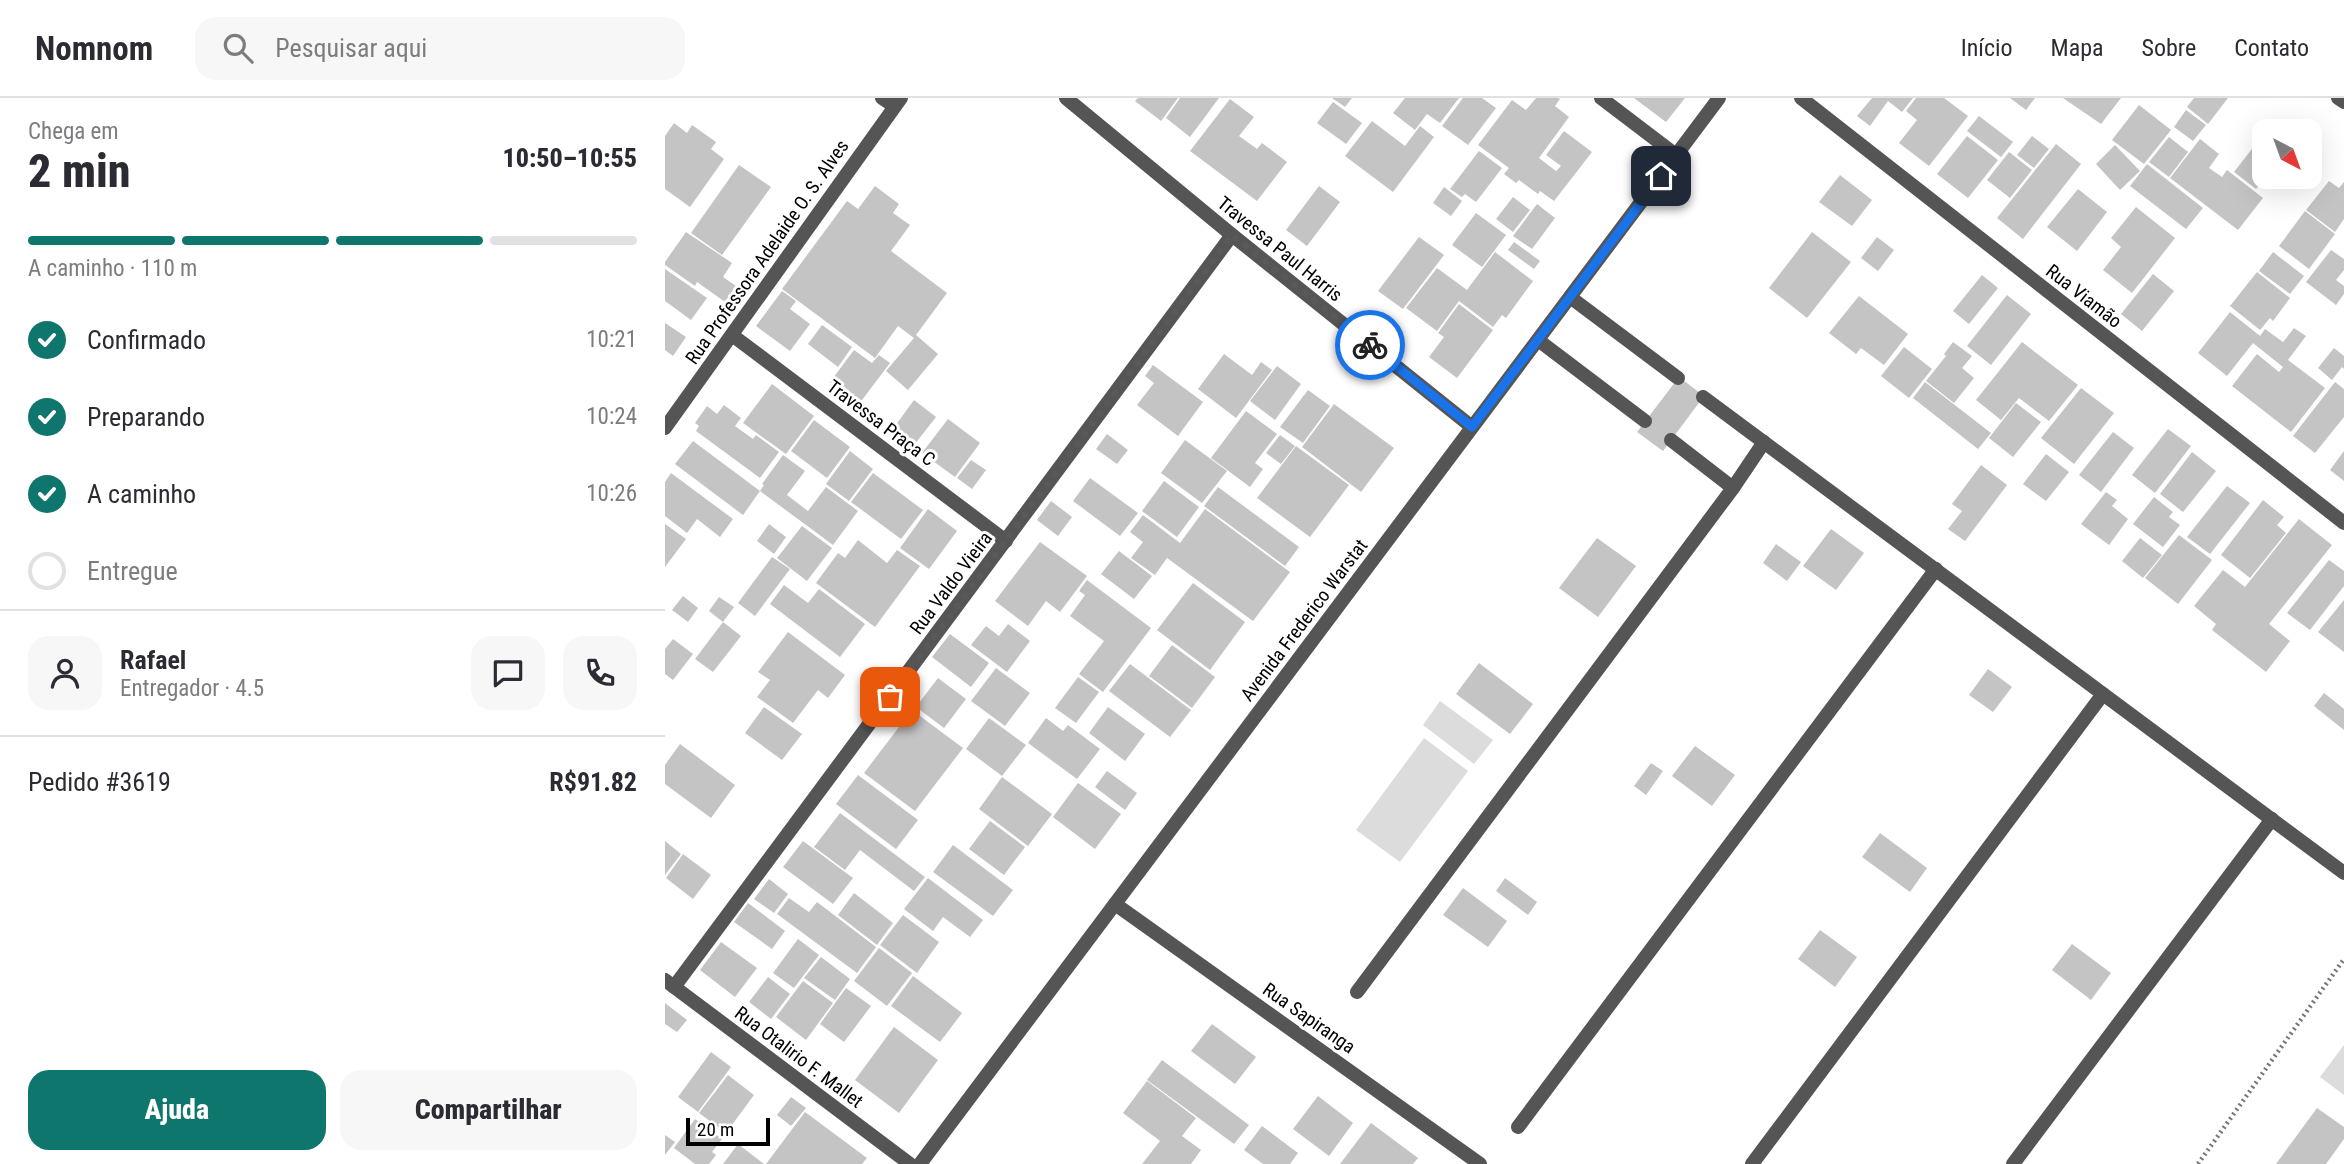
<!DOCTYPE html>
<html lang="pt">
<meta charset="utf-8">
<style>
body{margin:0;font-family:"Roboto Condensed",sans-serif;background:#f7f7f7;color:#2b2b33;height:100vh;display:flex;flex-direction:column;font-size:26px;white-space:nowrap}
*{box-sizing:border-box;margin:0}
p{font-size:23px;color:#7c7c81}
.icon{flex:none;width:38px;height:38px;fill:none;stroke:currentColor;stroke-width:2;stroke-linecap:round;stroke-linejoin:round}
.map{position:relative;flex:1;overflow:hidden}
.sheet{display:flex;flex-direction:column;background:#fff;width:665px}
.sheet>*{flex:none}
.needle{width:46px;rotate:139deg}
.fabs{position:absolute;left:1587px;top:21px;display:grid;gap:14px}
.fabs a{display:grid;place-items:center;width:70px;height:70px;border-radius:14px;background:#fff;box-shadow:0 7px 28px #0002;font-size:35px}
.scale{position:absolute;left:21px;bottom:18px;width:84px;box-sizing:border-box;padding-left:7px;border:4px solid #000;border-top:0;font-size:19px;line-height:24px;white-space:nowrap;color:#000;-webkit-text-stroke:5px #fff;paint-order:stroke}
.pin{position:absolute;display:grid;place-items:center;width:60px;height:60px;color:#fff;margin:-30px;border-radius:14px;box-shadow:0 4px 10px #0006}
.courier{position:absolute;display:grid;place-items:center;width:70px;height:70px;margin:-35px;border:5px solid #1a73e8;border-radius:50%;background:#fff;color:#222;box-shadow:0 2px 9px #0007}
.head em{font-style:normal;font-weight:800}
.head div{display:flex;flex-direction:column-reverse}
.head{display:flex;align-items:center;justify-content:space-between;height:119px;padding:0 28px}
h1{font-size:46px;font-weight:800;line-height:52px}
.bar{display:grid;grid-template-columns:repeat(4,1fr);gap:10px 7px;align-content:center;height:84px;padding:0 28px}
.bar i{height:9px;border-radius:5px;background:#e1e1e2}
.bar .active{background:#0f766e}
.bar p{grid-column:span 4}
.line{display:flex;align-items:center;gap:18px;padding:0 28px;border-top:2px solid #e1e1e2}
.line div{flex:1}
.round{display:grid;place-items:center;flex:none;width:74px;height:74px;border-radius:21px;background:#f7f7f7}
ol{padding:0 28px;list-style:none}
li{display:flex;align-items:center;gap:21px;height:77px}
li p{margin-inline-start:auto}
li .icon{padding:7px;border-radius:50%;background:#0f766e;color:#fff;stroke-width:4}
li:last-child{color:#7c7c81}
li i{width:38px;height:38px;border:4px solid #e1e1e2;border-radius:50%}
.cta{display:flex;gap:14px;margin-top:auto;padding:14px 28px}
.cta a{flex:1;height:80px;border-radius:21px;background:#0f766e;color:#fff;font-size:28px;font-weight:800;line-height:80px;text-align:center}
.cta a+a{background:#f7f7f7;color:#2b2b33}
header{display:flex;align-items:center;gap:42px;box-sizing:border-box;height:98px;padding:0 35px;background:#fff;border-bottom:2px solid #e1e1e2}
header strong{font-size:33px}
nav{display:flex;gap:38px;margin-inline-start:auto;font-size:24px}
.search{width:490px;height:63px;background:#f7f7f7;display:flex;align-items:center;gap:18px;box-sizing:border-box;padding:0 24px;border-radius:21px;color:#7c7c81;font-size:26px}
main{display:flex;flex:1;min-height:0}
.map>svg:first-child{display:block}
.green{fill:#dcdcdc}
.building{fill:#c4c4c4}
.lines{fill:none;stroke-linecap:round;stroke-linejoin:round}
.path{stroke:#777;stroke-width:4.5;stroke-dasharray:2 3.5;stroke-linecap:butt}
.service{stroke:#555;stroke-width:14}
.minor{stroke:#555;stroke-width:14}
.tertiary{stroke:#555;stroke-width:14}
.done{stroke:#595959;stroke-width:7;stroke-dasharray:0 12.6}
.route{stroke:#1a73e8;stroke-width:9}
.labels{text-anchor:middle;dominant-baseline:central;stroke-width:6;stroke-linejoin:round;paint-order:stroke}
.street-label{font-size:19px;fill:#000;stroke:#fff}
</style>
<header>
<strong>Nomnom</strong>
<div class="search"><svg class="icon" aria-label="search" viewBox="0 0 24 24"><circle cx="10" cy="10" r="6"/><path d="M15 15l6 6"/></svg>Pesquisar aqui</div>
<nav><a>Início</a><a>Mapa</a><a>Sobre</a><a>Contato</a></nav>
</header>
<main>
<section class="sheet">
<div class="head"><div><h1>2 min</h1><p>Chega em</p></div><em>10:50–10:55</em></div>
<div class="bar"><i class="active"></i><i class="active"></i><i class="active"></i><i></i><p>A caminho · 110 m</p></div>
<ol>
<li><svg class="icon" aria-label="check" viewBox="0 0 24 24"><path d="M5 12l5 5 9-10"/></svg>Confirmado<p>10:21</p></li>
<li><svg class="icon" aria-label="check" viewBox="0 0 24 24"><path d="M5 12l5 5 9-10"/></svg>Preparando<p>10:24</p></li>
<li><svg class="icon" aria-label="check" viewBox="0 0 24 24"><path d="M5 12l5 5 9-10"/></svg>A caminho<p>10:26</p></li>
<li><i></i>Entregue</li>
</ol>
<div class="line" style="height:126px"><a class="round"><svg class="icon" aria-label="person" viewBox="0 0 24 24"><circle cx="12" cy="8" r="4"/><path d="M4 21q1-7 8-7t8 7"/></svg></a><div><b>Rafael</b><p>Entregador · 4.5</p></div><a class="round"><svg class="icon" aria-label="chat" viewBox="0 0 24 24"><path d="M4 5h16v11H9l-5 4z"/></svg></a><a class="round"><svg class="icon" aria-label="phone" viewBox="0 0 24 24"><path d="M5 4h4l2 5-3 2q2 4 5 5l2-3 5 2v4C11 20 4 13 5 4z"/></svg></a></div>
<div class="line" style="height:91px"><div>Pedido #3619</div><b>R$91.82</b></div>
<div class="cta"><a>Ajuda</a><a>Compartilhar</a></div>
</section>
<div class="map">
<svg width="1679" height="1066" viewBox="0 0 1679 1066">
<rect width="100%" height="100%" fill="#fff"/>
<!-- green -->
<g class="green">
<path d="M775,603L828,642L809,666L758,627Z"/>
<path d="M759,640L803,673L735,764L691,732Z"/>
<path d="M1679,947V997L1655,979Z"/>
</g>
<!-- building -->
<g class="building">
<path d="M473,0H513L496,23L470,3Z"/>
<path d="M515,0H554L525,39L501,20Z"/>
<path d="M667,0H687L680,9Z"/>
<path d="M740,0H794L775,25L762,16L750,32L728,15Z"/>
<path d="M798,0H817L831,10L803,47L777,28Z"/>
<path d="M871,0H893L895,1L890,8L904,19L874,60L891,73L896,68L881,57L899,33L927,54L889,103L875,93L873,96L854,82L851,85L839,76L844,70L813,47L847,2L861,12Z"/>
<path d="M969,0H1020L1001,24Z"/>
<path d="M1207,0H1248L1237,14L1223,3L1205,28L1192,18Z"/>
<path d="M1251,0H1279L1303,18L1264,68L1234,45L1252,22L1241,13Z"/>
<path d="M1345,0H1370L1361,12Z"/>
<path d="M1398,0H1456L1436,26Z"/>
<path d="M1529,0H1563L1543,26L1522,9Z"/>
<path d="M565,1L589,19L574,38L592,51L597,45L622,64L592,103L525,53Z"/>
<path d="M668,4L697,25L681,46L652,25Z"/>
<path d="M1474,7L1506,32L1479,66L1447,42Z"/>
<path d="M1521,12L1541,27L1528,43L1509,29Z"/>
<path d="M1314,18L1348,44L1336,59L1302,33Z"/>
<path d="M707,23L740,48L755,28L769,39L728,94L680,58Z"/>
<path d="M9,25L22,35L27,27L51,44L46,51L59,61L25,109L0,91V38Z"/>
<path d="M1600,34L1601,79L1591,91L1569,74Z"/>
<path d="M1302,38L1333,62L1303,100L1272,76Z"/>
<path d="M1367,38L1384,51L1369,70L1352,57Z"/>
<path d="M1504,39L1523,54L1504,79L1484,64Z"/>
<path d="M1535,41L1554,56L1544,70L1557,79L1562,72L1598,100L1573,132L1505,80Z"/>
<path d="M1391,46L1416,66L1358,141L1332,120Z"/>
<path d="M1450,47L1475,73L1455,92L1431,66Z"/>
<path d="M814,53L837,70L811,104L800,96L797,99L785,91Z"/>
<path d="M1344,54L1367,72L1345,100L1322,82Z"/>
<path d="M1482,66L1538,110L1521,131L1465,88Z"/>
<path d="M74,67L106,89L57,157L26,135Z"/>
<path d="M1175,77L1207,102L1187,128L1154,104Z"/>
<path d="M1664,83L1674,90L1679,84V121L1670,134L1641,112Z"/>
<path d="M210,88L234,106L228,115L245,127L226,153L282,195L251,237L273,256L243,292L221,273L249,240L233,228L210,260L117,191L182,103L193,111Z"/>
<path d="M654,88L675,104L642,148L621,132Z"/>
<path d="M779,89L797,103L786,118L768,105Z"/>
<path d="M1413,91L1442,114L1412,153L1382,129Z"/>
<path d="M848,99L865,112L848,134L831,121Z"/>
<path d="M872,106L890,120L867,151L848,138Z"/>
<path d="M1471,109L1510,140L1467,195L1438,172L1456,149L1446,140Z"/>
<path d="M1640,113L1670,136L1644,171L1614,148Z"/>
<path d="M811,115L841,137L817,169L787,147Z"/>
<path d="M21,134L67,165L58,179L71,188L60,204L32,184L30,188L0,167V164Z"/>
<path d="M1147,134L1186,164L1142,220L1104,190Z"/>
<path d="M754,139L779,157L738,211L713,193Z"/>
<path d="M1212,139L1229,152L1213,173L1196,160Z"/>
<path d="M849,144L875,163L869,171L843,152Z"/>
<path d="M1666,152L1679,161V172L1671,182L1679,188V196L1671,207L1641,184Z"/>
<path d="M830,154L868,183L841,220L837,217L828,229L794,203L772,233L741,210L772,170L802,192Z"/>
<path d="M1608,154L1639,178L1625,196L1594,173Z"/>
<path d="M0,171L42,200L26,222L0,203Z"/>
<path d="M1592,174L1625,200L1608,223L1605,220L1595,232L1565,208Z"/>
<path d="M1488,176L1509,193L1477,233L1456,216Z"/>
<path d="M1317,177L1333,190L1304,226L1288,213Z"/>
<path d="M117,193L131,203L125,211L145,226L125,253L91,228Z"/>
<path d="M1342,197L1366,216L1326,267L1302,248Z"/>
<path d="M1194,198L1243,236L1219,267L1196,250L1191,256L1164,235Z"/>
<path d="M794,206L828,232L792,280L764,259L779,239L773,235Z"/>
<path d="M1565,214L1595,238L1600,231L1618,244L1629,230L1641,238L1623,262L1660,290L1626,334L1567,288L1592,256L1614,274L1618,269L1588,245L1562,278L1533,255Z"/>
<path d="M0,225L21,239L8,258L0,252Z"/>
<path d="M157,227L187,249L173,269L143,246Z"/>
<path d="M1288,244L1307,258L1297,270L1309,280L1289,305L1261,283L1281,258L1279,256Z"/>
<path d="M1357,244L1413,287L1384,323L1354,300L1336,322L1311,302Z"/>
<path d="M1239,249L1267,271L1244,300L1216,278Z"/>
<path d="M1669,250L1679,258V271L1677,269L1667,282L1653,270Z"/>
<path d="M189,252L207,265L214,257L225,265L194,306L165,284Z"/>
<path d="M559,256L587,277L596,264L607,272L571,320L533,291Z"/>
<path d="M488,267L538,304L513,338L472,307L489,285L480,278Z"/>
<path d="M612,268L636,286L610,322L585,303Z"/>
<path d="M1014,279L1039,298L998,353L972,334Z"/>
<path d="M1260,284L1326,335L1313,351L1248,300Z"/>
<path d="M1670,284L1679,291V319L1650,355L1628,338Z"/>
<path d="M107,286L149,318L121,356L78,325Z"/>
<path d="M1416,290L1449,315L1409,366L1376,340Z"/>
<path d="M643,292L665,308L638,345L615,329Z"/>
<path d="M249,302L271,319L246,351L225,335Z"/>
<path d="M1351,305L1376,324L1348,359L1324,340Z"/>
<path d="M669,306L729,350L696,394L637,349Z"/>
<path d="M59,307L76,320L70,328L88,341L91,337L114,354L95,380L31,333L34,328L30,325L42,308L52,316Z"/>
<path d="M581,313L612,336L590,365L598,371L585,389L546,360Z"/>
<path d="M283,321L315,345L290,379L257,355Z"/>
<path d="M149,322L185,349L162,380L126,353Z"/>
<path d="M1503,331L1526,348L1490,395L1467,377Z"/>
<path d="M1448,334L1469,350L1436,394L1414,377Z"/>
<path d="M442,336L463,352L452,366L431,351Z"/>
<path d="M615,337L630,348L616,366L601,355Z"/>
<path d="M520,342L562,373L537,405L496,375Z"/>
<path d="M28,343L95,393L78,417L10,366Z"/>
<path d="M631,348L684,387L645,439L592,400Z"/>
<path d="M185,353L208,371L184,403L161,386Z"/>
<path d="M1679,353V383L1665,372Z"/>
<path d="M1527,354L1551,373L1518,414L1495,396Z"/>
<path d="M1381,356L1404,374L1381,403L1358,386Z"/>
<path d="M118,357L140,373L122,397L143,413L161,389L193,413L168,447L95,393L99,387L97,386Z"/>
<path d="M306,362L321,372L307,391L292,380Z"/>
<path d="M1316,367L1342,387L1300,443L1283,431L1297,413L1287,406Z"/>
<path d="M6,375L68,421L55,439L32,421L22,435L0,418V384Z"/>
<path d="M208,375L258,412L236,441L186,404Z"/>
<path d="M425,380L473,415L455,438L408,403Z"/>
<path d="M499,383L534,409L512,439L477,413Z"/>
<path d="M1562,388L1585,405L1545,456L1522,439Z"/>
<path d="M553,389L634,449L620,468L539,408Z"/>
<path d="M1441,394L1452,402L1447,408L1463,421L1444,447L1416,426Z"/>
<path d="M1489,399L1508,414L1504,419L1515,427L1498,449L1468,426Z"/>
<path d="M1598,402L1619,419L1612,427L1621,435L1585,480L1556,457Z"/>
<path d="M386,403L407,419L393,438L372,422Z"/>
<path d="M263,411L292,433L264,471L235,450Z"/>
<path d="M540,411L625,474L588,523L502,460L490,477L466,460L478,444L465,434L478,417L515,445Z"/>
<path d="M1634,421L1667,447L1604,526L1625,543L1601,574L1547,532L1551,526L1529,508L1558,472L1580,489Z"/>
<path d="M0,426L21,441L0,469Z"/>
<path d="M104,426L121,439L109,456L92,443Z"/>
<path d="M137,428L167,450L142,483L112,460Z"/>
<path d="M1166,431L1199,455L1171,492L1138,468Z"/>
<path d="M1514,437L1547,462L1513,506L1480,480Z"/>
<path d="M932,440L971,468L933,519L894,490Z"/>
<path d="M1475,440L1497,457L1478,480L1457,463Z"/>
<path d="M193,442L222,465L232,452L255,468L210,529L151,485L173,455L180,460Z"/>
<path d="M375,444L422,478L395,514L381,503L363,528L330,503Z"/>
<path d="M1111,446L1136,464L1122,483L1098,465Z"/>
<path d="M454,453L487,478L469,501L436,476Z"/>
<path d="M107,459L125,471L90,518L73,505Z"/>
<path d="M1664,462L1679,473V488L1645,532L1622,515Z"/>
<path d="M422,482L486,530L438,594L414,576L439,543L405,518L420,497L414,493Z"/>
<path d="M528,485L580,524L545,572L492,532Z"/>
<path d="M119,487L143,505L154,491L200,526L175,559L105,506Z"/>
<path d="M18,498L33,510L23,524L7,512Z"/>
<path d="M54,499L69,509L58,524L44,513Z"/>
<path d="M1679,502V554L1653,534Z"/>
<path d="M58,524L76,538L48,574L30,561Z"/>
<path d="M343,526L365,543L342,574L306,547L321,528L334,538Z"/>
<path d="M123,534L180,577L163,600L153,592L128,625L92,599L105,582L93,574Z"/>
<path d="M285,536L324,565L306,589L267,559Z"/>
<path d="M8,541L28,556L8,582L0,576V551Z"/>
<path d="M507,547L550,579L527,610L484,578Z"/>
<path d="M814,565L868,606L845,636L791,596Z"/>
<path d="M465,566L526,612L505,639L444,593Z"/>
<path d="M331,570L365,595L340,628L306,603Z"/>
<path d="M1323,571L1347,589L1328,614L1304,597Z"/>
<path d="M413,579L434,594L411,625L390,610Z"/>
<path d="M273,580L301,601L279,630L251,609Z"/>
<path d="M1659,595L1679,611V632L1649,608Z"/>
<path d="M99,609L137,636L117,662L80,635Z"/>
<path d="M443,609L480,636L460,663L424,635Z"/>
<path d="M247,612L298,650L250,713L199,675Z"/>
<path d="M324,620L361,647L337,678L301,651Z"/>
<path d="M381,620L398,633L403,627L435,651L412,681L363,645Z"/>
<path d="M15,646L70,687L46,720L0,686V667Z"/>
<path d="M1030,648L1070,677L1047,708L1007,678Z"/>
<path d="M986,665L998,673L981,697L969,688Z"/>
<path d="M442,673L472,695L460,712L430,689Z"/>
<path d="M193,677L253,722L231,751L171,706Z"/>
<path d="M337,679L387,716L363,748L314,711Z"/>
<path d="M413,685L456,716L430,751L388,719Z"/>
<path d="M175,715L260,779L249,793L195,752L180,772L149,749Z"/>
<path d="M325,723L360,749L339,777L304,751Z"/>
<path d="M1215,735L1262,770L1245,794L1197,759Z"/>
<path d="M0,743L16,756L0,777Z"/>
<path d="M138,743L188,780L168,806L118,769Z"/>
<path d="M288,747L348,792L328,818L268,774Z"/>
<path d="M18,756L46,777L28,801L1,780Z"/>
<path d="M263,780L318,822L305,839L278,819L268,833L239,811Z"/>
<path d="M840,780L872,804L863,817L831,793Z"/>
<path d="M104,781L123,796L109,815L89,801Z"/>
<path d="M798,790L842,823L823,849L778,817Z"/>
<path d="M189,795L228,825L212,847L173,817Z"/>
<path d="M124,800L144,814L152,804L211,849L192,875L112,816Z"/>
<path d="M83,805L120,833L107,851L69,824Z"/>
<path d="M238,817L274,844L252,875L215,847Z"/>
<path d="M1155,832L1192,859L1170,889L1133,861Z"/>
<path d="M133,841L154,857L129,890L108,875Z"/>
<path d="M56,844L92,870L70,899L35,872Z"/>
<path d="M1407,846L1446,875L1426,902L1387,872Z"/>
<path d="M214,850L247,875L222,908L189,883Z"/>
<path d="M156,859L185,881L170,902L139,880Z"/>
<path d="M248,878L297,915L275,944L226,908Z"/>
<path d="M103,879L125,896L106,921L84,904Z"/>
<path d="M138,883L168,905L141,942L111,919Z"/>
<path d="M181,890L206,908L179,944L155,926Z"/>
<path d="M0,905L22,922L12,934L0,926Z"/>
<path d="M547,926L591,959L570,986L526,953Z"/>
<path d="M229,929L273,962L234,1015L190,982Z"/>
<path d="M46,954L66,969L33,1014L13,999Z"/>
<path d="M497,962L584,1027L569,1046L482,982Z"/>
<path d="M63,977L89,997L61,1035L34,1015Z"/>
<path d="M482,983L531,1020L517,1038L536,1052L526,1066H477L495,1043L458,1015Z"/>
<path d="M653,998L688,1025L664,1058L628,1031Z"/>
<path d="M126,999L141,1010L126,1028L112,1017Z"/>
<path d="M1652,1010L1679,1029V1041L1661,1066H1611Z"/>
<path d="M140,1014L202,1060L197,1066H101Z"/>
<path d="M30,1021L57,1041L47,1054L51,1057L44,1066H30L9,1050Z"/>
<path d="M706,1025L753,1060L748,1066H675Z"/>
<path d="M597,1028L633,1055L625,1066H598L579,1052Z"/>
<path d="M0,1037L10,1044L0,1057Z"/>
<path d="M73,1046L99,1066H58Z"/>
</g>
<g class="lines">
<!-- path -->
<path class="path" d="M1533,1066L1679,861"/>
<!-- service -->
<g class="service">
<path d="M905,199L1013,280"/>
<path d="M873,242L980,323"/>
<path d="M1038,299L1679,775"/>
<path d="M1006,342L1068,390"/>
<path d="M692,894L1068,390L1099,344"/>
<path d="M853,1029L1271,471"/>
<path d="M1087,1066L1438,596"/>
<path d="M1348,1066L1607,721"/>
</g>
<!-- minor -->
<g class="minor">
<path d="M217,0L229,8"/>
<path d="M401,0L567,137L807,329"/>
<path d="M936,0L1011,57"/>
<path d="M1136,0L1679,425"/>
<path d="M1673,0L1679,4"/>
<path d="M67,237L341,443"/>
<path d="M0,330L236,0"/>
<path d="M450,806L815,1066"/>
<path d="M0,882L245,1066"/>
<path d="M9,889L567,137"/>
</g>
<!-- tertiary -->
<path class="tertiary" d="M255,1066L1054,0"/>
</g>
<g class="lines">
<!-- done -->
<path class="done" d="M225,599L567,137L705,247"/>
<!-- route -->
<path class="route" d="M705,247L807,329L996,78"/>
</g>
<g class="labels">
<!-- street labels -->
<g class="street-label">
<text transform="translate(615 151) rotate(39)">Travessa Paul Harris</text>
<text transform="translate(102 154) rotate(-55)">Rua Professora Adelaide O. S. Alves</text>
<text transform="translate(1419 198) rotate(38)">Rua Viamão</text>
<text transform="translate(216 325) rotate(37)">Travessa Praça C</text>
<text transform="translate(286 485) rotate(-53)">Rua Valdo Vieira</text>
<text transform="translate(639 522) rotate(-53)">Avenida Frederico Warstat</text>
<text transform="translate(644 920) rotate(35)">Rua Sapiranga</text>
<text transform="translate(134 959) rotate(37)">Rua Otalirio F. Mallet</text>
</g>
</g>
</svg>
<div class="fabs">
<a><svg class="needle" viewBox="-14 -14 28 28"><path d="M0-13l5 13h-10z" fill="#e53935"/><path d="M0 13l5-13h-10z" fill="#7c7c81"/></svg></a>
</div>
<div class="scale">20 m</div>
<div class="pin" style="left:225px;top:599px;background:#ea580c"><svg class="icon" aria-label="bag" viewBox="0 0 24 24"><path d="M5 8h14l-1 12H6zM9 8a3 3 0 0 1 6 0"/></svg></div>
<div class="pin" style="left:996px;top:78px;background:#1f2937"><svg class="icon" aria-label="home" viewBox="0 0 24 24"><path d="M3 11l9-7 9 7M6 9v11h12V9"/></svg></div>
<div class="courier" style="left:705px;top:247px"><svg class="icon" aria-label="bike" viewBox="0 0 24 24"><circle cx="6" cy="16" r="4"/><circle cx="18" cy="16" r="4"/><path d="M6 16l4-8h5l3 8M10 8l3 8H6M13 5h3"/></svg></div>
</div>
</main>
